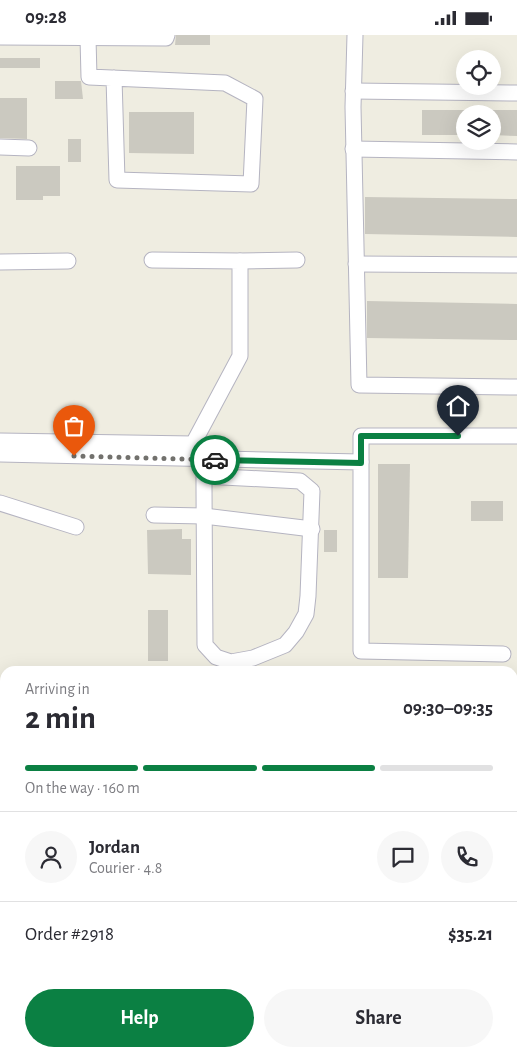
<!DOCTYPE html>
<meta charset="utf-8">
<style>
body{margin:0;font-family:"Alegreya Sans",sans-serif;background:#f7f7f7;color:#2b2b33;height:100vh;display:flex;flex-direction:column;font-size:19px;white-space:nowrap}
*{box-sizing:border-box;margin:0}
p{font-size:16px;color:#7c7c81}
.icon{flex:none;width:28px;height:28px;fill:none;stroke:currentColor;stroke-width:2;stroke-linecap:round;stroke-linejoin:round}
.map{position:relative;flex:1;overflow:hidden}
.panel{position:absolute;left:0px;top:631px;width:518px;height:391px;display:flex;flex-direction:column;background:#fff;border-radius:15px 15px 0 0;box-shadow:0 5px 20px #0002}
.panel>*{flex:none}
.tools{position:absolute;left:456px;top:15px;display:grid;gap:10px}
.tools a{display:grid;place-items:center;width:45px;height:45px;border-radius:50%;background:#fff;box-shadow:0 5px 20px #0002;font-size:25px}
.pin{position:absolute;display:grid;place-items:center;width:42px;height:42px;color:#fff;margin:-51px -21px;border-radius:50% 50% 50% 0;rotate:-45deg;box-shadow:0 0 5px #0007}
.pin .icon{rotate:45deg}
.courier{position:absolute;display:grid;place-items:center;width:50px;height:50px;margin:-25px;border:4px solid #0b8043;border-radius:50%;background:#fff;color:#222;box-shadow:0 1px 6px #0007}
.head em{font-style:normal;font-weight:700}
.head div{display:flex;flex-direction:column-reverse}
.head{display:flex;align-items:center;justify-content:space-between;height:85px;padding:0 25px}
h1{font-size:32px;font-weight:700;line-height:38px}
.bar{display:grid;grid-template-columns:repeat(4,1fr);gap:8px 5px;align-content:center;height:60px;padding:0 25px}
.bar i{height:6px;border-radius:4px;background:#e1e1e2}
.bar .current{background:#0b8043}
.bar p{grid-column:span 4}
.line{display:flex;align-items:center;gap:12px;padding:0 25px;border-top:1px solid #e1e1e2}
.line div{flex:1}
.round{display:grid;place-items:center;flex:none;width:52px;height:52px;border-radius:26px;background:#f7f7f7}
.button{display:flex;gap:10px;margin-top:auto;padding:10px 25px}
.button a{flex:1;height:58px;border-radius:30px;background:#0b8043;color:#fff;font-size:20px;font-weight:700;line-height:58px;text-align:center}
.button a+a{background:#f7f7f7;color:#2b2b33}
.status{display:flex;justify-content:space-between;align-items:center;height:35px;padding:0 25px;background:#fff;direction:ltr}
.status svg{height:14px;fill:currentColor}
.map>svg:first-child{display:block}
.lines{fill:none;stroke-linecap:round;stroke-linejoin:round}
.canal{stroke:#75adef;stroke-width:11}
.building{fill:#cbc9c0}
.minor-casing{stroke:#b5b4c1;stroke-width:17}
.minor{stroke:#fff;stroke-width:15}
.done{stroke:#72716d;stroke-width:5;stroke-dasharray:0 9}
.route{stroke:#0b8043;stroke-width:6}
</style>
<div class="status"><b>09:28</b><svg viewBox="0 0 49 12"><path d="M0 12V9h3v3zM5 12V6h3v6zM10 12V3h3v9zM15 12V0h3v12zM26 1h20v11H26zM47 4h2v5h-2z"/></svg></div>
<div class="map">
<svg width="517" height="1022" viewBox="0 0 517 1022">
<rect width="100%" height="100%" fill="#efede1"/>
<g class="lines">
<!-- canal -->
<g class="canal">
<path d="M0,669H5"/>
<path d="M512,677L517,678"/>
</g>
</g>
<!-- building -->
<g class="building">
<path d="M176,0H210V10H175Z"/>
<rect x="0" y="23" width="40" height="10"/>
<path d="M55,46H81L83,64H55Z"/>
<path d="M0,63H27V104L0,103Z"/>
<rect x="422" y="75" width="43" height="25"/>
<path d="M492,75H517V101L492,100Z"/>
<path d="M129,77H194V119L129,118Z"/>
<rect x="68" y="104" width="13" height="23"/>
<path d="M16,131H60V161H43V165H16Z"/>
<path d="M365,162L517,164V202L365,199Z"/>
<path d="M367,266L517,269V305L367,303Z"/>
<path d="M378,429H410L408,543H378Z"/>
<rect x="471" y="466" width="32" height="20"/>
<path d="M182,494V504H191V540L148,539L147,495Z"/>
<rect x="324" y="495" width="13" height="22"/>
<rect x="148" y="575" width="20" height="51"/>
</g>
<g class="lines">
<!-- minor casing -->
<g class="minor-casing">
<g id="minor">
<path d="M355,0L353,72L359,350L517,352"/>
<path d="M0,2L166,3L167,0"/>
<path d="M88,3L89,42L225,48L255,64L251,149L117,145L114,43"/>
<path d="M353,56L517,58"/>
<path d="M0,112L29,113"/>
<path d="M353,114L517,117"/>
<path d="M240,226L297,225"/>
<path d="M0,227L68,226"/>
<path d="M356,229L517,230"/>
<path d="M0,406L193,409L240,321V226L152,225"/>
<path d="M0,419L361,427V616L503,619"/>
<path d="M204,425V453L205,610L216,622L231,627L253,623L285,610L296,597L306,579L308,561L312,456L300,446L204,441"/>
<path d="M361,427V401H517"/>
<path d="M0,468L76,492"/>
<path d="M154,480L204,481L312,494"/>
<path d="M0,715H5"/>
<path d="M512,722H517"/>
<path d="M512,889H517"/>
<path d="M0,904H5"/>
<path d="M512,963L517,958"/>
<path d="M511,1018L512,1022"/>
</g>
</g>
<!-- minor -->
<use href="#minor" class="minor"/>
</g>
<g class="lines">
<!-- done -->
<path class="done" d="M74,421L215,425"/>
<!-- route -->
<path class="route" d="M215,425L361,428V401H458"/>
</g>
</svg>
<div class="tools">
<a><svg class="icon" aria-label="locate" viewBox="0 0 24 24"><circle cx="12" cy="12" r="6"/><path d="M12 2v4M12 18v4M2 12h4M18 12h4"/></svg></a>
<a><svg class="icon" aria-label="layers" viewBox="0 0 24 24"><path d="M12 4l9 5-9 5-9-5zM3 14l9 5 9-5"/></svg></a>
</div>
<div class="pin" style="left:74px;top:421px;background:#ea580c"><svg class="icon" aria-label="bag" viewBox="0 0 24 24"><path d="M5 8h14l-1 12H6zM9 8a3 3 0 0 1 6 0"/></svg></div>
<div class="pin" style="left:458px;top:401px;background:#1f2937"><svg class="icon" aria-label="home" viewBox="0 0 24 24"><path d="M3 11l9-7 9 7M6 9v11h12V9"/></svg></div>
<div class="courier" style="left:215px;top:425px"><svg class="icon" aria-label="car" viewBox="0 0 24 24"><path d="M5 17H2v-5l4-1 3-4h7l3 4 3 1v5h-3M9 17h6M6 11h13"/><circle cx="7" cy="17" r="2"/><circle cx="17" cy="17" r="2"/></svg></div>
<section class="panel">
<div class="head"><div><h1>2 min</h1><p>Arriving in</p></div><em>09:30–09:35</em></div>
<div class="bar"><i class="current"></i><i class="current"></i><i class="current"></i><i></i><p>On the way · 160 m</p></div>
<div class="line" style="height:90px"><a class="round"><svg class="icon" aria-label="person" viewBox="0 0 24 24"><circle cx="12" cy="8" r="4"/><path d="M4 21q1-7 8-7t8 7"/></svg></a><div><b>Jordan</b><p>Courier · 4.8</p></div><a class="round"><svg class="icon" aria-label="chat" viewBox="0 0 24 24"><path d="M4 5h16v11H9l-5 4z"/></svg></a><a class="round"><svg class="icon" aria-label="phone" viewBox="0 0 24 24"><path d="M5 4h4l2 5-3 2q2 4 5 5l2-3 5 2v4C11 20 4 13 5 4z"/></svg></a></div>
<div class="line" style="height:65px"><div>Order #2918</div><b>$35.21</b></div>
<div class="button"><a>Help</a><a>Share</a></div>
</section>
</div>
